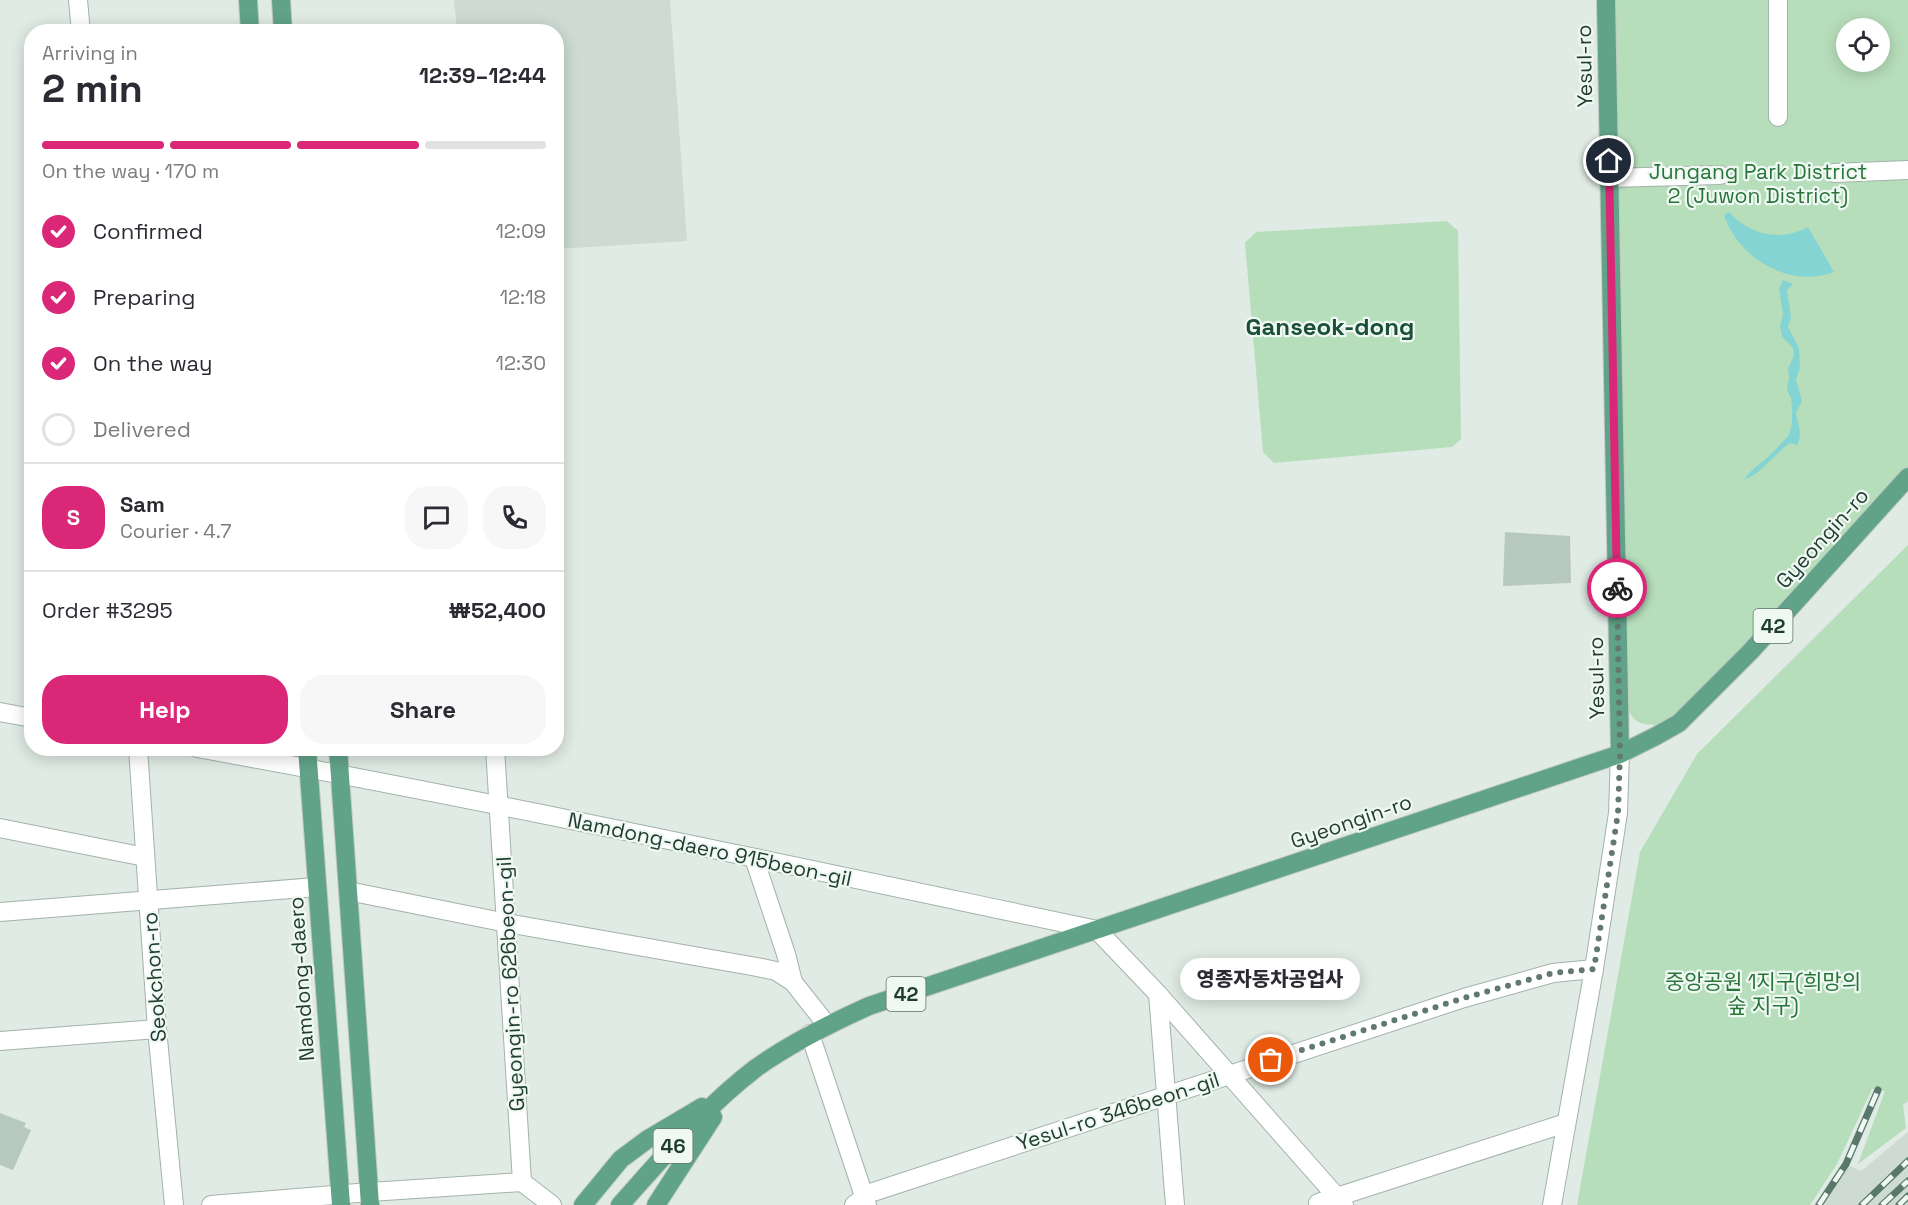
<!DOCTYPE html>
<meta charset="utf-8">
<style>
body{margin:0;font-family:"Space Grotesk","Noto Sans KR",sans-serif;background:#f7f7f7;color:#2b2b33;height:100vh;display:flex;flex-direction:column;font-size:22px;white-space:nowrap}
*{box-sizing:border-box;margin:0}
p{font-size:20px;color:#7c7c81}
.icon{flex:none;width:33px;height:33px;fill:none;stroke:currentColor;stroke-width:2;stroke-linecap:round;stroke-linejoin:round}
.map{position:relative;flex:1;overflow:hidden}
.side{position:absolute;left:24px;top:24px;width:540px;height:732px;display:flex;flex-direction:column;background:#fff;border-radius:24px;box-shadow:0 3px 15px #0003}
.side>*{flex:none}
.tools{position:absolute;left:1836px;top:18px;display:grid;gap:12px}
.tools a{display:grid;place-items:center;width:54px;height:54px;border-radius:50%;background:#fff;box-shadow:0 3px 15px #0003;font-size:30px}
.pin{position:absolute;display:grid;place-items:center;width:51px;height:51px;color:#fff;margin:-26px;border:3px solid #fff;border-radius:50%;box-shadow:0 2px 6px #0007}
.courier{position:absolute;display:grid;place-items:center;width:60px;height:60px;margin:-30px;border:4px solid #db2777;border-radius:50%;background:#fff;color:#222;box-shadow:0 2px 8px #0007}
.bubble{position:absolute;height:42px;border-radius:21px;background:#fff;box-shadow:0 3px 15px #0003;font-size:20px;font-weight:800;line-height:42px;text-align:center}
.overview em{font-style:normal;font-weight:800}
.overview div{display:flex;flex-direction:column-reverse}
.overview{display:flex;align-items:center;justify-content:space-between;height:102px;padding:0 18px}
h1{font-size:39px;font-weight:800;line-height:45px}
.bar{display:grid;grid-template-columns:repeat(4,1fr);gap:9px 6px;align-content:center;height:72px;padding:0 18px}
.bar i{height:8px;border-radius:4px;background:#e1e1e2}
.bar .active{background:#db2777}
.bar p{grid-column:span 4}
.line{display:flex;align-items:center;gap:15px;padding:0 18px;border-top:2px solid #e1e1e2}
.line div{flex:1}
.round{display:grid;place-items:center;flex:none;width:63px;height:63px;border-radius:24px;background:#f7f7f7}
ol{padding:0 18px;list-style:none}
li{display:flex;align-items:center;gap:18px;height:66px}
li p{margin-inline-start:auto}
li .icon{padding:6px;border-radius:50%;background:#db2777;color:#fff;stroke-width:4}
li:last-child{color:#7c7c81}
li i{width:33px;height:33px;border:3px solid #e1e1e2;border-radius:50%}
.primary-button{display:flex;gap:12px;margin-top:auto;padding:12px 18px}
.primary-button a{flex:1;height:69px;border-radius:24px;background:#db2777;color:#fff;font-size:24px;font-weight:800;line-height:69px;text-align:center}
.primary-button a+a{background:#f7f7f7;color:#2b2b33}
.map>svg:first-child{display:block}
.built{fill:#cddbd3}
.green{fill:#b7debb;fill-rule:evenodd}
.water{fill:#84d4d3}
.building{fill:#b7c9bf}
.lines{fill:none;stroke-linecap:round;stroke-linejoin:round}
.minor-casing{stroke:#a2b3aa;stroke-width:20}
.major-casing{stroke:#c0c8c5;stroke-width:20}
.minor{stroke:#fff;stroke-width:18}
.major{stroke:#61a388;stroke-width:18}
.rail-casing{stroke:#59786b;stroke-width:7}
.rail{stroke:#f0f8f3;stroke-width:4.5;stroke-dasharray:14;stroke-linecap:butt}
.done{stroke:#62796f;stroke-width:6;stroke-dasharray:0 10.8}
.route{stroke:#db2777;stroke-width:8}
.labels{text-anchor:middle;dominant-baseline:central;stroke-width:4.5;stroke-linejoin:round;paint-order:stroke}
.shield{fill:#f0f8f3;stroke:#5e746a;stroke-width:1.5}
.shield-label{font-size:20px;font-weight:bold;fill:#1f3c30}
.street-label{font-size:21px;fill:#1f3c30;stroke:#f0f8f3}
.park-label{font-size:21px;fill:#277539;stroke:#f0f8f3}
.quarter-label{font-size:24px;font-weight:bold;fill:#1a4f3a;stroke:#f0f8f3}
</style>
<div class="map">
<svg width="1908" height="1205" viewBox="0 0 1908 1205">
<rect width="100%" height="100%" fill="#dfebe4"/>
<!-- built -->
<g class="built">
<path d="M454,0H670L687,241L557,249L556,32L457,31Z"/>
<path d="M1908,1132V1205H1814L1843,1163L1861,1171Z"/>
</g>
<!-- green -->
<g class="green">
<path d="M1606,0H1908V480L1679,723C1629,728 1632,724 1618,678ZM1846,28H1880V62H1846Z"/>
<path d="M1447,221L1458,231L1461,439L1452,447L1274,463L1263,452L1245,243L1256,232Z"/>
<path d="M1908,545V1101L1903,1105L1906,1128L1858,1164L1885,1091L1872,1089L1837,1164L1810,1205H1577L1640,852L1697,754Z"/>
</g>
<!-- water -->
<g class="water">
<path d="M1729,212C1749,235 1781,242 1808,227L1834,272C1789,289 1738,258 1724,215Z"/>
<path d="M1783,280L1793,284L1787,290L1791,317L1788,327L1799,348L1800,368L1796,379L1802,401L1796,413C1798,424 1803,434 1797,445L1790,443C1773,455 1762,473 1744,480L1750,472L1768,457L1789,435L1792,424V409L1791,398L1787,390L1789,377L1788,369L1794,355L1793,348L1782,337L1780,326L1783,315L1779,289Z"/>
</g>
<!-- building -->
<g class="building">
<path d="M1505,532L1570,536L1571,583L1503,586Z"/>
<path d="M0,1113L26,1123L24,1127L31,1130L13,1170L0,1165Z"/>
</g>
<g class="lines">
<!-- minor casing -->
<g class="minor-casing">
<g id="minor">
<path d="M78,0L81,32"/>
<path d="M1778,0V117"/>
<path d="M1834,173L1908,170"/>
<path d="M1609,178L1720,175"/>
<path d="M0,712L32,718"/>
<path d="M138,748L157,1029L174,1205"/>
<path d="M197,748C498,802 798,867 1097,930L1158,994L1175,1205"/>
<path d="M495,748L522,1182L552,1205"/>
<path d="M0,828L145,857"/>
<path d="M754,858L786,954L793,982L827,1025"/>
<path d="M348,891L507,923L757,967L776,971L793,982"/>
<path d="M0,912L316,887"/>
<path d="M1158,994L1344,1205"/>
<path d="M810,1034L867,1205"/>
<path d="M0,1041L157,1029"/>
<path d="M1318,1203L1566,1123"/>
<path d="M211,1205L370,1192L522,1182"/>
<path d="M854,1205L870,1193L1464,998L1553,973L1594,969"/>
<path d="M1552,1205L1594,969L1618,813L1620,754"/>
</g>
</g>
<!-- major casing -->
<g class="major-casing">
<g id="major">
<path d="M248,0L250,32"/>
<path d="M281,0L283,32"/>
<path d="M1606,0L1620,754"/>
<path d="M307,748L341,1205"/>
<path d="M338,748L370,1205"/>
<path d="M583,1205L621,1159L648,1139L702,1107"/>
<path d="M620,1205C663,1157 705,1107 756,1068C791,1043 829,1024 869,1006L1620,754L1656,736L1679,723L1750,652L1908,477"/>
<path d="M656,1205L713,1117"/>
</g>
</g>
<!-- minor -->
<use href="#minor" class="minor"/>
<!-- major -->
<use href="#major" class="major"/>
<!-- rail casing -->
<g class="rail-casing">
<g id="rail">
<path d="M1819,1205L1846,1164L1878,1090"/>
<path d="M1862,1205L1908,1161"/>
<path d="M1882,1205L1908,1181"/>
<path d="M1899,1205L1908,1196"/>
</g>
</g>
<!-- rail -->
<use href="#rail" class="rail"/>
</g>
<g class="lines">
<!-- done -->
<path class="done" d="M1271,1060L1464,998L1553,973L1594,969L1618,813L1620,754L1617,588"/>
<!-- route -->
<path class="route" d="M1609,161L1617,588"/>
</g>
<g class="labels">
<!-- shield labels -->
<g class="shield">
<rect x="1753.5" y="609" width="39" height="34" rx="4.5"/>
<rect x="886.5" y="977" width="39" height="34" rx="4.5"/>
<rect x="653.5" y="1129" width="39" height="34" rx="4.5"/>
</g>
<g class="shield-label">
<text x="1773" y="626">42</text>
<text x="906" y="994">42</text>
<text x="673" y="1146">46</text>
</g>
<!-- street labels -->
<g class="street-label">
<text transform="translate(1584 66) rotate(-91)">Yesul-ro</text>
<text transform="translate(1822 538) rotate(-48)">Gyeongin-ro</text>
<text transform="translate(1596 678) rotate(-91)">Yesul-ro</text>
<text transform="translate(1351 821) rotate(-19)">Gyeongin-ro</text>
<text transform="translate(710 849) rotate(12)">Namdong-daero 915beon-gil</text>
<text transform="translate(154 977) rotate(-94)">Seokchon-ro</text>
<text transform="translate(301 979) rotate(-94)">Namdong-daero</text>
<text transform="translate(510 984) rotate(-93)">Gyeongin-ro 626beon-gil</text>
<text transform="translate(1118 1111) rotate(-18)">Yesul-ro 346beon-gil</text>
</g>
<!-- park labels -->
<g class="park-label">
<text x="1758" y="171">Jungang Park District<tspan x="1758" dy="24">2 (Juwon District)</tspan></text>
<text x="1763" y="981">중앙공원 1지구(희망의<tspan x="1763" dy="24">숲 지구)</tspan></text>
</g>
<!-- quarter labels -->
<g class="quarter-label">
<text x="1330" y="326">Ganseok-dong</text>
</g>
</g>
</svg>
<div class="tools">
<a><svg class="icon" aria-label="locate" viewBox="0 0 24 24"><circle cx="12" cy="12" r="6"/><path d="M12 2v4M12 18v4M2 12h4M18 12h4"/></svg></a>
</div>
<div class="pin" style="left:1271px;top:1060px;background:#ea580c"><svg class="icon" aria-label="bag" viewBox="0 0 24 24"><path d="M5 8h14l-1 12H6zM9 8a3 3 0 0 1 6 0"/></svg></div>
<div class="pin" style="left:1609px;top:161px;background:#1f2937"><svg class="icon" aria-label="home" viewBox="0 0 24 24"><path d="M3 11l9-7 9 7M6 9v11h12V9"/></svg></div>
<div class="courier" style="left:1617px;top:588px"><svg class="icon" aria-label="bike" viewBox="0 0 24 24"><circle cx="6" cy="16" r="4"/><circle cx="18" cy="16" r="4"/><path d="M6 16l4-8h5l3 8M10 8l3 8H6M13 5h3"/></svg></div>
<div class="bubble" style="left:1180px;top:958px;width:180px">영종자동차공업사</div>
<section class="side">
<div class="overview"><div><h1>2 min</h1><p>Arriving in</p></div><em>12:39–12:44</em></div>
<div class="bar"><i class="active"></i><i class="active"></i><i class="active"></i><i></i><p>On the way · 170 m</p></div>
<ol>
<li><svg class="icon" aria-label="check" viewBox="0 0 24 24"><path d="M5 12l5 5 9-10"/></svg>Confirmed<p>12:09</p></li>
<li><svg class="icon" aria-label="check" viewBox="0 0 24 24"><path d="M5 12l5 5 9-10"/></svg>Preparing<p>12:18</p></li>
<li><svg class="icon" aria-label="check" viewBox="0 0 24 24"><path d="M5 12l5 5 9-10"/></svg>On the way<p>12:30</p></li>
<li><i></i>Delivered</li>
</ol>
<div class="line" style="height:108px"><b class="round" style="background:#db2777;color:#fff">S</b><div><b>Sam</b><p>Courier · 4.7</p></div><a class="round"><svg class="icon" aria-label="chat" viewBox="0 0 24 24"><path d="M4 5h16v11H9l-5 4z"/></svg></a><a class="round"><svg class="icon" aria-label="phone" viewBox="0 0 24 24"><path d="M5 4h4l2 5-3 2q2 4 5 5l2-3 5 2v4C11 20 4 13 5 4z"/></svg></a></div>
<div class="line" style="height:78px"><div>Order #3295</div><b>₩52,400</b></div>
<div class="primary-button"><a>Help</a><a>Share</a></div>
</section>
</div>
